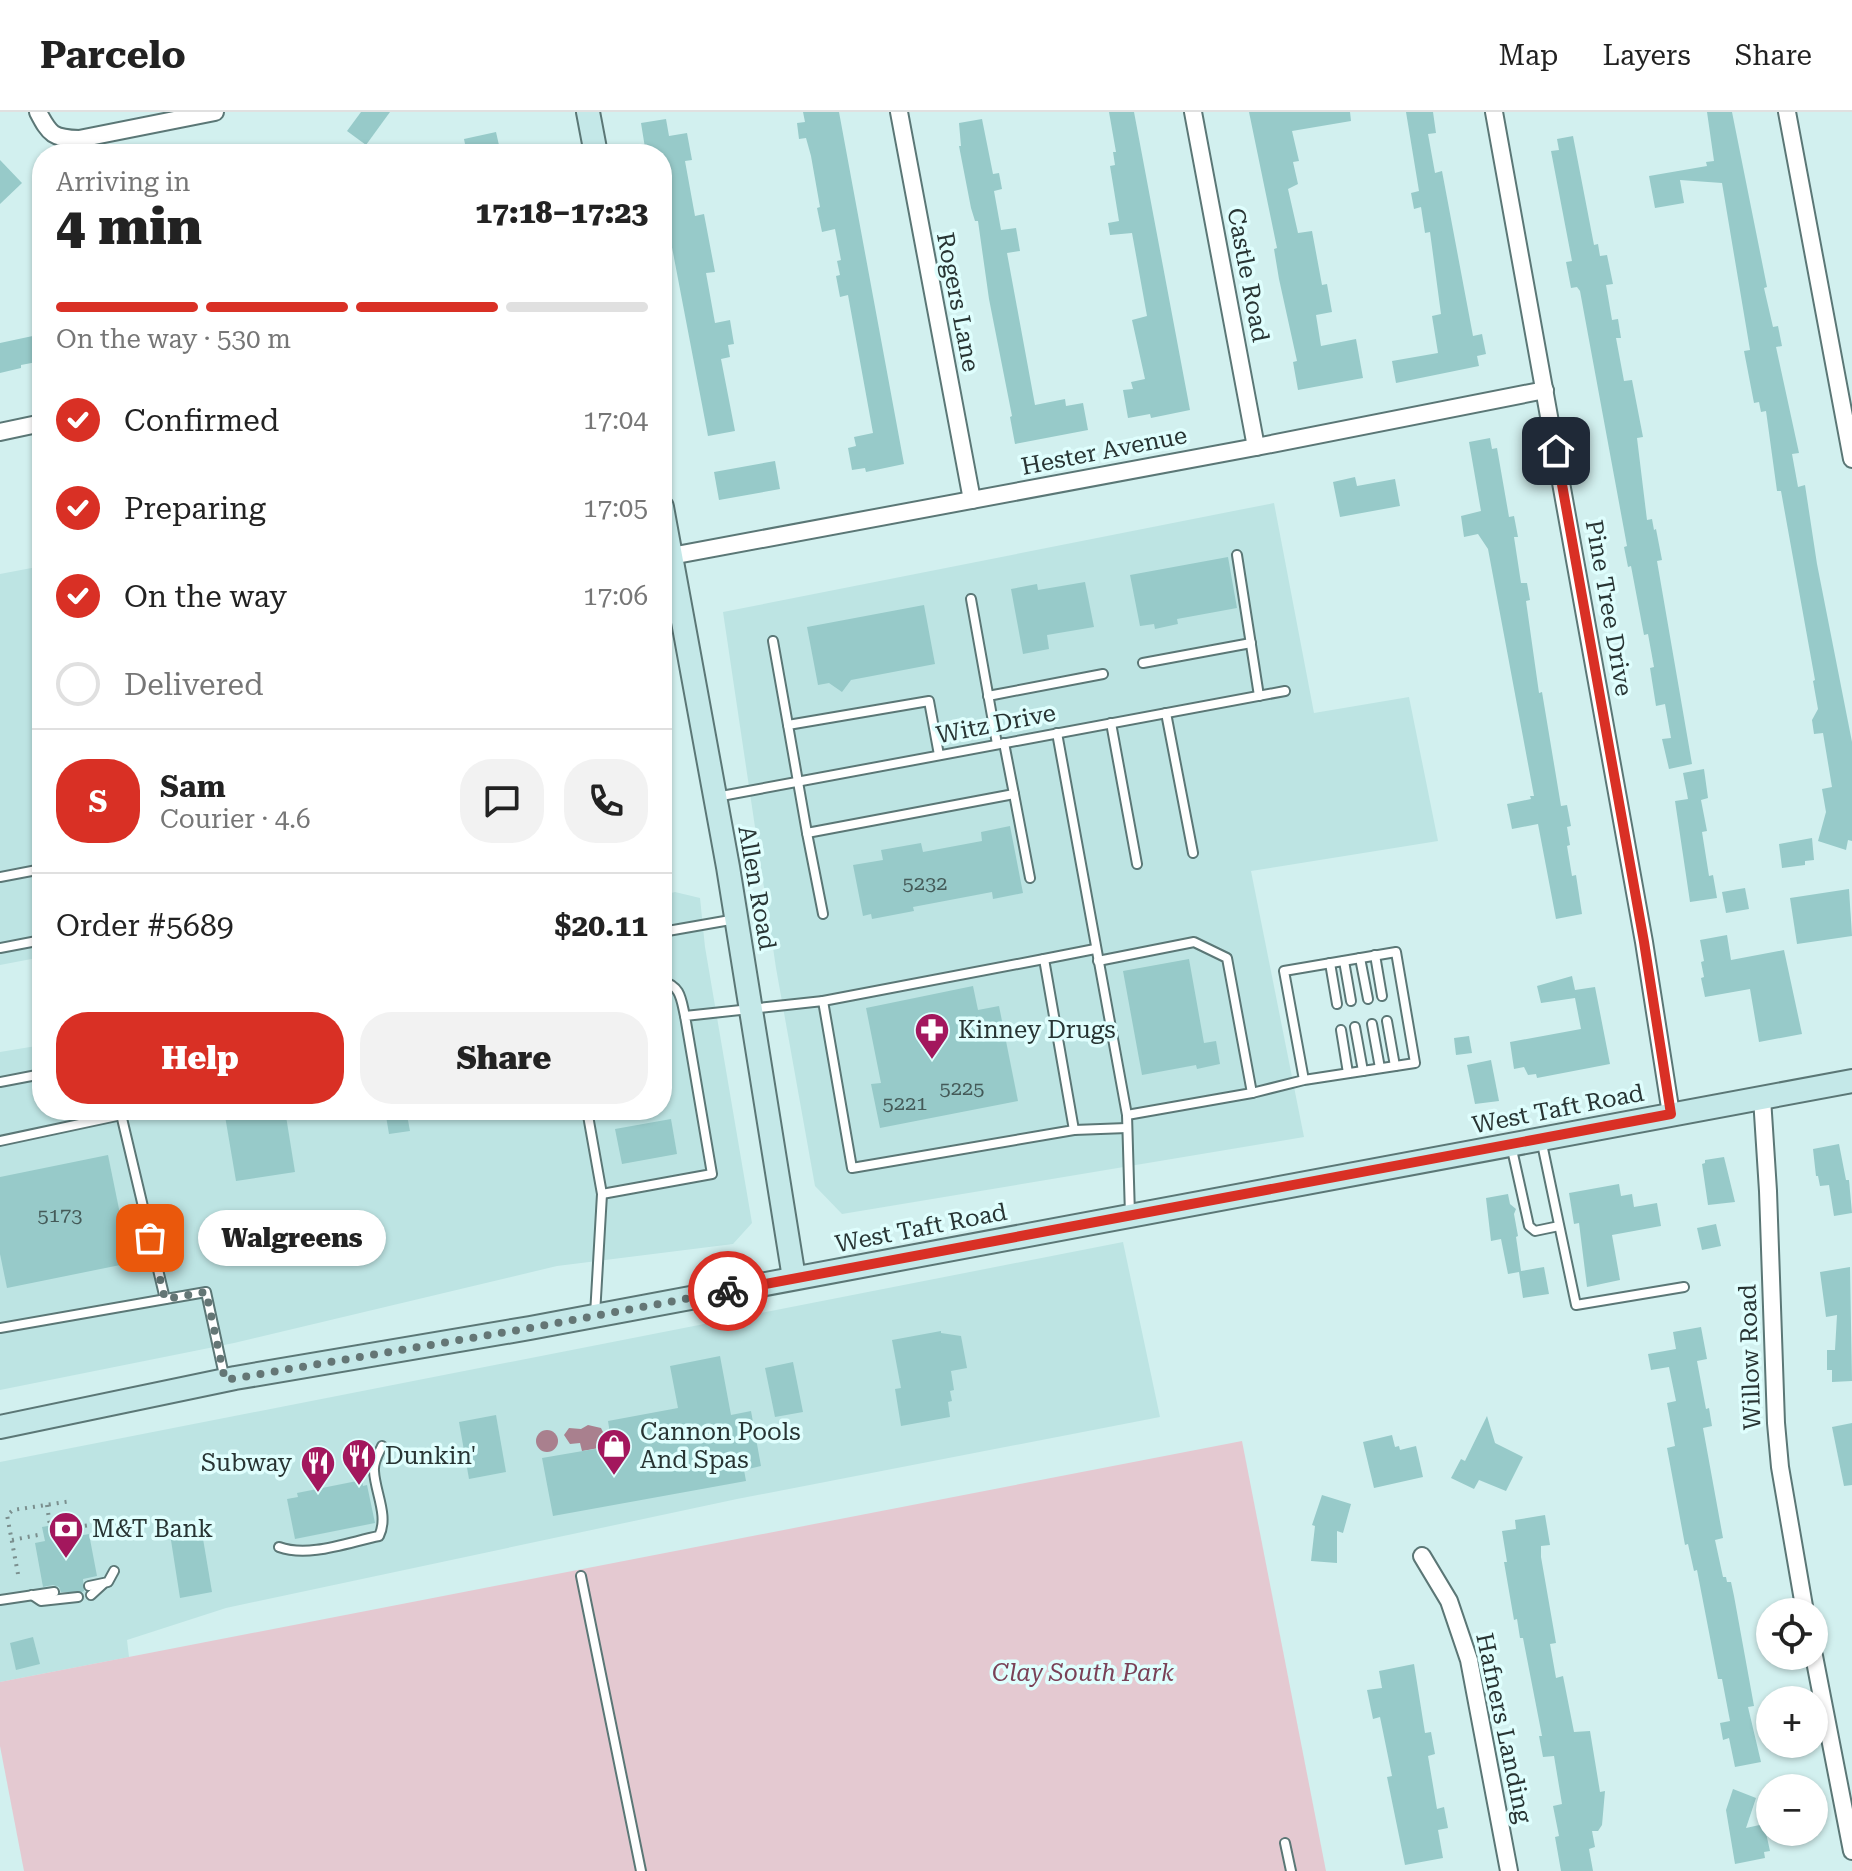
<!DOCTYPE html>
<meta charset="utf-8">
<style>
body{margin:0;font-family:"Roboto Serif",serif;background:#f2f2f2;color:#222;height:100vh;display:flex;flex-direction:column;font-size:30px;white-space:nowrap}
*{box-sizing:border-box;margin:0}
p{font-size:26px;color:#767676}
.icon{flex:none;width:44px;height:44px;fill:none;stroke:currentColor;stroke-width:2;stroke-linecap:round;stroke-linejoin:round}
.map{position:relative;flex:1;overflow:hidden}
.details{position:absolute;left:32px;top:32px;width:640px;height:976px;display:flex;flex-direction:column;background:#fff;border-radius:32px;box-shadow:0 2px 6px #0004}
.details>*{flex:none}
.fabs{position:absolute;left:1756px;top:1486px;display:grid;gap:16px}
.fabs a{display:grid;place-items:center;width:72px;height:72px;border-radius:50%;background:#fff;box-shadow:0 2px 6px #0004;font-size:40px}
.pin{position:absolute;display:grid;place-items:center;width:68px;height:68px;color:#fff;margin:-34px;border-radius:16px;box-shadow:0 4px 12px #0006}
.courier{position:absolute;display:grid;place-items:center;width:80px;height:80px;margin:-40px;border:6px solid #d93025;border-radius:50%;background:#fff;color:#222;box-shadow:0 2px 10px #0007}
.bubble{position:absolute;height:56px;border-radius:28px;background:#fff;box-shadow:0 2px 6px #0004;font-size:26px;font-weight:800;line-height:56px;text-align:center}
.overview em{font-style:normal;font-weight:800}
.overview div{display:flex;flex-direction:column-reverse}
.overview{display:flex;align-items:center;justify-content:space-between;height:136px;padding:0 24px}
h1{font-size:52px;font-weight:800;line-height:60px}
.bar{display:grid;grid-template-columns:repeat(4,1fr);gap:12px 8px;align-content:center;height:96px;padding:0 24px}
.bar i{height:10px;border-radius:6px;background:#e0e0e0}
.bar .selected{background:#d93025}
.bar p{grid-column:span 4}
.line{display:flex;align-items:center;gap:20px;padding:0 24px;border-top:2px solid #e0e0e0}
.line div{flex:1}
.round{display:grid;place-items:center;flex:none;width:84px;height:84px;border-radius:32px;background:#f2f2f2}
ol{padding:0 24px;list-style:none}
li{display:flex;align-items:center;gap:24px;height:88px}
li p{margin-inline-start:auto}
li .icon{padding:8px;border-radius:50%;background:#d93025;color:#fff;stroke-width:4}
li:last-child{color:#767676}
li i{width:44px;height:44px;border:4px solid #e0e0e0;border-radius:50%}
.cta{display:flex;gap:16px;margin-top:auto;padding:16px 24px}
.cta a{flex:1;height:92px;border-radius:32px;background:#d93025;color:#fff;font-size:32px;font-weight:800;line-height:92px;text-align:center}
.cta a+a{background:#f2f2f2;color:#222}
header{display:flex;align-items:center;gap:48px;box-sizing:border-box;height:112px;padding:0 40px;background:#fff;border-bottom:2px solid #e0e0e0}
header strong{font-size:38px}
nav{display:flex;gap:44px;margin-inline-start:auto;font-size:28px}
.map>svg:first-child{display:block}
.built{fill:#bde4e3}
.green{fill:#e4c9d1}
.water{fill:#a9808e}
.building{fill:#97cac9}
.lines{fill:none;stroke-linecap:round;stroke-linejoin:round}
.lane-casing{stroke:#5b7776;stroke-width:12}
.street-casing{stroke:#5b7776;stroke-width:20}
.secondary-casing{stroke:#5b7776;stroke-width:26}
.path{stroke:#7b8f8e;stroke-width:4;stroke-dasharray:2 6;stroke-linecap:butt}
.lane{stroke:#fff;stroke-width:8}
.street{stroke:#fff;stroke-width:16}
.secondary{stroke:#c4e8e8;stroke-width:22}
.done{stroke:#647675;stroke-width:8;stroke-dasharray:0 14.4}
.route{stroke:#d93025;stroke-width:10}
.labels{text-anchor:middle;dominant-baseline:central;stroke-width:7;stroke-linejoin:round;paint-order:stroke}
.number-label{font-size:20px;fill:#445a58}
.street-label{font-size:24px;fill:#283433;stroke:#dffefd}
.poi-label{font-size:24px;fill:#283433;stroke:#dffefd;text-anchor:start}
.park-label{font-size:24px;font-style:italic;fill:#7a4157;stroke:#dffefd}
</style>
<header>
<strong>Parcelo</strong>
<nav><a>Map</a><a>Layers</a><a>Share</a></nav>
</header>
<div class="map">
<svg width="1852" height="1759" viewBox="0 0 1852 1759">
<rect width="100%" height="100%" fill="#d2f0ef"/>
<!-- built -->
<g class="built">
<path d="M1274,391L1314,601L1409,585L1438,729L1251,759L1304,1025L842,1102L815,1074L776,856L723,500Z"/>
<path d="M42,454V845L0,853V462Z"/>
<path d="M675,780L700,786L705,835L752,1111L733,1132L557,1154L234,1231L0,1278V940L42,933V998H662V783Z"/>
<path d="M1123,1130L1160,1305L737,1387L226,1496L127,1528L129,1545L0,1570V1350Z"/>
</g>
<!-- green -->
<path class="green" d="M1242,1329L1326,1759H24L0,1634V1570Z"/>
<!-- water -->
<g class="water">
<path d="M588,1313L601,1316L604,1322L598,1329L599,1336L582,1339L580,1331L570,1332L564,1323L569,1316L581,1317Z"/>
<circle cx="547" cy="1329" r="11"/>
</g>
<!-- building -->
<g class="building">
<path d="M361,0H390L366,33L347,19Z"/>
<path d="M803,0H839L904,352L866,360L865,356L852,358L848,336L856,334L854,325L873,321L848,183L840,185L836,164L840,163L837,149L841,148L835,117L822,120L817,96L820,95L811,44L806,26L799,27L797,11L805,10Z"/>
<path d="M1109,0H1134L1190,298L1151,306L1150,302L1128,306L1123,278L1133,277L1131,270L1145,267L1132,208L1147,204L1132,121L1110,123L1108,111L1119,109L1110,54L1115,53L1113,40H1116Z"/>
<path d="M1249,0H1350L1351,9L1292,19L1299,49L1293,50L1298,72L1288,77L1298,121L1312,119L1322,173L1327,172L1332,200L1316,203L1321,234L1356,227L1363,266L1298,278L1293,250L1297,249L1279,167L1274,137L1277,136Z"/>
<path d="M1406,0H1433L1436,21L1428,22L1435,61L1442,59L1473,224L1482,222L1486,242L1477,244L1479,254L1396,271L1392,249L1438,241L1432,204L1441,202L1430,120L1425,121L1421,95L1414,97L1411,81L1419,79Z"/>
<path d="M1707,0H1732L1767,175L1764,176L1773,215L1778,214L1782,234L1776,235L1799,341L1792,342L1798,375L1805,373L1817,452L1852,630V729L1848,728L1846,738L1818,729L1826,700L1822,677L1832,675L1823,621L1814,622L1812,608L1818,597L1813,569L1815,568L1781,379H1777L1766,299L1761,300L1759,290L1754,291L1744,239L1750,238L1722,71L1680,68L1684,91L1655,96L1649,64L1707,54L1706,50L1714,49Z"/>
<path d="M666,7L669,24L687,21L692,48L685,49L695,104L704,102L715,160L706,161L715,211L730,208L734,232L728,233L730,245L721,247L735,319L708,324L662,83V42H646L641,11Z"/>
<path d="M982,7L993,62L999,61L1002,77L994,79L1001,118L1016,116L1020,139L1007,141L1035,293L1065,287L1066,294L1083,291L1088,318L1015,332L1010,305L1012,304L989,187L978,109H975L971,96L959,34H961L959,11Z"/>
<path d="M496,20L501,42H467L464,27Z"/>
<path d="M1573,24L1594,133L1598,132L1600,144L1607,143L1613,172L1606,173L1612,208L1618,207L1621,226H1616L1624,269L1632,268L1643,325L1637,326L1647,408L1652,407L1654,418L1656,417L1662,448L1657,449L1692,652L1669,657L1662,627L1671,626L1665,592L1656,594L1650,556L1654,555L1648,522L1644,523L1631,454L1628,455L1624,435L1627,434L1580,179L1577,175L1571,176L1566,150L1572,149L1551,39L1559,38L1557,27Z"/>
<path d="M0,48L22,71L0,92Z"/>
<path d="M42,222V249L21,253V256L0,261V231Z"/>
<path d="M1490,326L1492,337L1497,336L1509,405L1514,404L1518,425H1514L1521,471H1527L1530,488L1526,489L1539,581L1542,580L1561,694L1567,693L1571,714L1567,715L1570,733L1567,734L1572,764L1576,763L1582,802L1556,807L1538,712L1512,717L1507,692L1531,687L1530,684H1534L1488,437L1478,422L1464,425L1461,404L1481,399L1469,330Z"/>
<path d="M775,349L780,377L719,388L714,360Z"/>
<path d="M1355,365L1357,374L1395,367L1400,394L1340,405L1333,370Z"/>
<path d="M1228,445L1237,496L1177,507L1178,512L1155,517L1154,512L1140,514L1130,463Z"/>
<path d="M1085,470L1094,515L1047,523L1049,537L1023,542L1011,477L1037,472L1038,478Z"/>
<path d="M924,493L935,552L851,568L842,580L829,571L818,573L807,515Z"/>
<path d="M1704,657L1708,686L1701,688L1707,719L1702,720L1709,764L1713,763L1717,786L1690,790L1675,689L1688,687L1683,661Z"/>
<path d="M1010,714L1023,781L993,787L992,780L913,795L914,799L872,807L871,802L863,804L853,753L883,748L881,738L921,731L923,740L982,729L981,720Z"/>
<path d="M1812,726L1814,748L1805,749V753L1782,756L1779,732Z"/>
<path d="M1745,776L1749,797L1726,801L1722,780Z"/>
<path d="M1849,777L1852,824L1797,832L1790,786Z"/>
<path d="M1727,823L1731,848L1784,838L1802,922L1759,930L1750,877L1705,885L1701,866L1704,865L1701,850L1704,849L1700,828Z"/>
<path d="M1189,847L1204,931L1216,929L1220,952L1197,957L1196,953L1142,963L1123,859Z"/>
<path d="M1572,864L1575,878L1595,875L1610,952L1537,966L1536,962L1528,963L1524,955L1514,957L1510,930L1581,917L1575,886L1541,891L1537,874Z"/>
<path d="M973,874L978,898L999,894L1018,989L880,1016L871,972L881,971L866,896Z"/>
<path d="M1469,924L1472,941L1456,943L1454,926Z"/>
<path d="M1491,948L1499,989L1475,992L1467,953Z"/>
<path d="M224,998H285L295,1060L236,1069Z"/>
<path d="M385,998H406L410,1019L389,1022Z"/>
<path d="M671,1007L677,1042L622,1052L615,1017Z"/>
<path d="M1839,1032L1846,1068H1849L1852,1101L1834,1104L1829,1073L1820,1074L1818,1064H1816L1813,1037Z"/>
<path d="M108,1043L130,1151L7,1176L0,1142V1065Z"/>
<path d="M1724,1045L1735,1090L1708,1093L1702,1052L1705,1051V1048Z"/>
<path d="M1619,1072L1621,1084L1632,1082L1634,1095L1657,1091L1661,1114L1612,1123L1620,1168L1587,1175L1579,1111L1574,1112L1569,1081Z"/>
<path d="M1508,1082L1510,1092L1516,1097L1514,1102L1518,1124L1516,1125L1521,1159L1544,1155L1549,1182L1523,1186L1519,1160L1508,1162L1501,1127L1491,1129L1486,1086Z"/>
<path d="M1716,1112L1721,1134L1702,1138L1697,1116Z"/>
<path d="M1850,1155L1852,1269L1832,1270V1258H1827V1238H1835L1837,1203L1826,1205L1820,1160Z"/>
<path d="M1701,1215L1707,1247L1697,1249L1706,1297L1709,1296L1712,1314L1703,1316L1723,1426L1715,1428L1723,1465H1726L1727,1470H1731L1734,1484L1754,1594L1748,1595L1761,1650L1735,1655L1729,1626L1723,1628L1720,1611L1730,1609L1722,1567H1718L1697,1458L1694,1459L1688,1432L1685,1433L1667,1336L1675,1334L1667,1291L1676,1289L1669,1255L1651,1258L1648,1242L1676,1237L1673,1220Z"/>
<path d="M941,1219V1221L961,1224L967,1256L951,1259L954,1278L950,1279L952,1289L948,1290L950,1305L901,1314L895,1277L901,1276L892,1228Z"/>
<path d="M720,1244L731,1303L751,1299L761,1354L744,1358L746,1369L553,1404L542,1346L612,1334L608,1309L678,1296L670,1254Z"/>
<path d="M793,1250L803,1300L775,1305L765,1256Z"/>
<path d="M496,1303L506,1360L469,1367L459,1310Z"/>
<path d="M1487,1304L1495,1331L1523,1345L1506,1379L1479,1368L1474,1377L1451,1366L1461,1347L1465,1349Z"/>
<path d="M1852,1311V1373L1844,1374L1832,1315Z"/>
<path d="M1392,1323L1395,1335L1399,1334L1400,1338L1416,1334L1423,1365L1374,1376L1363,1330Z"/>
<path d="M362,1368L363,1374L367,1373L375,1411L295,1427L287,1387L298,1385L297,1381Z"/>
<path d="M1322,1383L1351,1392L1343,1421L1337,1419V1451L1311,1449L1315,1414L1312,1413Z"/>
<path d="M1545,1403L1550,1433L1541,1434V1445L1556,1531L1550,1532L1556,1566L1563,1564L1574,1620L1590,1619L1600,1680L1605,1679L1602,1713L1598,1719H1592L1595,1735L1589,1737L1593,1759H1561L1555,1725L1559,1724L1553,1694L1562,1692L1554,1644L1543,1645L1539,1624H1542L1523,1526H1520L1517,1507L1514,1508L1504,1450H1507L1502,1419L1516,1417L1515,1408Z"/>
<path d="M76,1409L78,1424L89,1422L97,1464L83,1467L84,1479L82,1480H61L59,1475L53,1473L43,1475L35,1431L45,1429L42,1415Z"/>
<path d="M186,1413L201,1415L212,1480L180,1486L170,1422Z"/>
<path d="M33,1525L40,1552L16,1558L10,1531Z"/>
<path d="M1414,1552L1425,1621L1431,1620L1435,1642L1428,1644L1437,1697L1444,1695L1448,1716L1438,1718L1443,1746L1405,1753L1387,1665L1392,1664L1380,1605L1373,1607L1367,1578L1382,1576L1379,1559Z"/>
<path d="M1733,1677L1756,1686L1746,1716L1764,1712L1770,1739L1764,1740L1765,1746L1735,1752L1726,1698Z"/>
</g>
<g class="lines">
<!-- lane casing -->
<g class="lane-casing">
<g id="lane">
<path d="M1237,443L1259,584"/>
<path d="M971,487L997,632"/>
<path d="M773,529L788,613"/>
<path d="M1143,551L1251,531"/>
<path d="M988,584L1103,562"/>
<path d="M1166,601L1193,741"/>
<path d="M1111,611L1137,752"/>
<path d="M1057,621L1127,1003L1130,1103"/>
<path d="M939,643L929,589L788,613L807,721L1014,682L1004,631"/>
<path d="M1014,682L1030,766"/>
<path d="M716,685L1285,579"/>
<path d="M807,721L823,802"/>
<path d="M0,765L42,757"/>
<path d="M662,820L736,807"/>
<path d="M0,836L42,828"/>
<path d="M1375,843L1382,884"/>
<path d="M1360,846L1368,887"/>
<path d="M1098,849L1194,830L1227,846L1252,981L1127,1003"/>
<path d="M1344,849L1351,889"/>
<path d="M1330,851L1337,892"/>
<path d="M662,869C681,874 681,887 685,904"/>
<path d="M823,889L1044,847"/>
<path d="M1387,909L1395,954"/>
<path d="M1372,912L1380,956"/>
<path d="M1355,915L1363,959"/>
<path d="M1341,918L1348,961"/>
<path d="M0,970L42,962"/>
<path d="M1252,981L1304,968L1415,951L1396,840L1284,859L1304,968"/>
<path d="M120,998L165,1187"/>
<path d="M587,998L602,1082L595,1203"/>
<path d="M1074,1018L1127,1016"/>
<path d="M1541,1027L1576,1193L1684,1175"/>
<path d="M0,1029L145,998"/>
<path d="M1511,1033L1529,1114L1535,1119L1559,1114"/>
<path d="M602,1082L712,1062L685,904L823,889L852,1056L1074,1018L1044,847L1095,837"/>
<path d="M0,1216L206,1180L225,1268"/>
<path d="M279,1435C309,1446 349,1430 379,1424C389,1404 375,1380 374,1359C373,1350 379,1341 382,1334"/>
<path d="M581,1464L641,1759"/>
<path d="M89,1474L108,1470L114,1459"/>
<path d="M32,1483L41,1489L78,1485"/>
<path d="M91,1483L103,1472"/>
<path d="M0,1488L54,1480"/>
<path d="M1285,1731L1291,1759"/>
</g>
</g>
<!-- street casing -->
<g class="street-casing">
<g id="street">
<path d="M38,0C50,23 53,26 79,27L215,0"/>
<path d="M899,0L972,388"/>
<path d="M1193,0L1256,335"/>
<path d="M1494,0L1644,830L1671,1002"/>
<path d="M1787,0L1852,347"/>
<path d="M0,320L42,311"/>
<path d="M671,444L1256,335L1545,278"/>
<path d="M1762,986L1768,1079L1776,1311L1780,1355L1805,1500"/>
<path d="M1422,1444L1449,1489L1469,1548L1509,1759"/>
<path d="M1814,1544L1852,1739"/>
</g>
</g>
<!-- secondary casing -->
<g class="secondary-casing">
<g id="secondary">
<path d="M588,0L596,42"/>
<path d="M662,395L728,755L794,1166"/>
<path d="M0,1315L235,1266L530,1216L1852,969"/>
</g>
</g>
<!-- path -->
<g class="path">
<path d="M47,1393L50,1414"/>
<path d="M77,1415L104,1411"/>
<path d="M12,1428L43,1422"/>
<path d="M18,1462L7,1403L13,1398L72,1389"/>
</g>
<!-- lane -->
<use href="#lane" class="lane"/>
<!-- street -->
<use href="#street" class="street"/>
<!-- secondary -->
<use href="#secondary" class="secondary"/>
</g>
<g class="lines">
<!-- done -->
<path class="done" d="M150,1126L165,1187L206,1180L225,1268L530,1216L728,1179"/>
<!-- route -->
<path class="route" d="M728,1179L1671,1002L1644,830L1556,339"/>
</g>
<!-- icons -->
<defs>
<g id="pharmacy-pin" transform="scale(1.8)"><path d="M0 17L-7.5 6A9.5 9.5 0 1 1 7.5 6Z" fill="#a3175d" stroke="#dffefd"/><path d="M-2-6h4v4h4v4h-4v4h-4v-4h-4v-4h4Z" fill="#fff"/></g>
<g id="shop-pin" transform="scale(1.8)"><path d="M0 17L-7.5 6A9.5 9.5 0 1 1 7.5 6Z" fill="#a3175d" stroke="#dffefd"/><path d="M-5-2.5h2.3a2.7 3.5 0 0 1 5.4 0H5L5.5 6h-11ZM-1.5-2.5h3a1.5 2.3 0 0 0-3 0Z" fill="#fff"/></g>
<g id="restaurant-pin" transform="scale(1.8)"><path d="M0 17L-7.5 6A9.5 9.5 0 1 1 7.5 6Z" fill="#a3175d" stroke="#dffefd"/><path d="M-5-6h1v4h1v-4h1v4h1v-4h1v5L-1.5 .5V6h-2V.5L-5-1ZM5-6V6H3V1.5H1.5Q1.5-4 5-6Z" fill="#fff"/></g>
<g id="bank-pin" transform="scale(1.8)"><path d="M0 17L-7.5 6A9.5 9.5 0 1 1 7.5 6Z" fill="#a3175d" stroke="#dffefd"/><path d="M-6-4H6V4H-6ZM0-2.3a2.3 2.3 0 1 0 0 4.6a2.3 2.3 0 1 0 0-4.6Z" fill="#fff"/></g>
</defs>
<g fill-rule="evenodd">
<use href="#pharmacy-pin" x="932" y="918"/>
<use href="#shop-pin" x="614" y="1334"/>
<use href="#restaurant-pin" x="359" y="1344"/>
<use href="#restaurant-pin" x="318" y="1351"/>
<use href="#bank-pin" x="66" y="1417"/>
</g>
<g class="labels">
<!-- number labels -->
<g class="number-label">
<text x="925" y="771">5232</text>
<text x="962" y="976">5225</text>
<text x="905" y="991">5221</text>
<text x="60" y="1103">5173</text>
</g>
<!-- street labels -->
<g class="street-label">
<text transform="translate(1248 163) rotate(79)">Castle Road</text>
<text transform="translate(958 190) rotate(79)">Rogers Lane</text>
<text transform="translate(1104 339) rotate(-11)">Hester Avenue</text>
<text transform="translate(1609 496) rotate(80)">Pine Tree Drive</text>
<text transform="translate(996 612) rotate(-11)">Witz Drive</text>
<text transform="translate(757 776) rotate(80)">Allen Road</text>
<text transform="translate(1558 997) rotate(-11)">West Taft Road</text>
<text transform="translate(921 1116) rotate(-11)">West Taft Road</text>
<text transform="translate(1750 1245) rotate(-92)">Willow Road</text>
<text transform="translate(1504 1616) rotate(78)">Hafners Landing</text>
</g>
<!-- poi labels -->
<g class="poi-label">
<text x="958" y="918">Kinney Drugs</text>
<text x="640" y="1320">Cannon Pools<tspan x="640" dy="28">And Spas</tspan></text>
<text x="385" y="1344">Dunkin'</text>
<text x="292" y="1351" text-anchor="end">Subway</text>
<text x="92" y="1417">M&amp;T Bank</text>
</g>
<!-- park labels -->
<g class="park-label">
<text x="1083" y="1561">Clay South Park</text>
</g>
</g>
</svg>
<div class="fabs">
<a><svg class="icon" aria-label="locate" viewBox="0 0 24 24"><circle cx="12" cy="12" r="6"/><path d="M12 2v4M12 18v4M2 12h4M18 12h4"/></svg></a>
<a>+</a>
<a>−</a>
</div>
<div class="pin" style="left:150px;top:1126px;background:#ea580c"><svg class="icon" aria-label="bag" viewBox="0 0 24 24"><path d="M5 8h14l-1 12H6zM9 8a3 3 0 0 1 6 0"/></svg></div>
<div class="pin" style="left:1556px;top:339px;background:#1f2937"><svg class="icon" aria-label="home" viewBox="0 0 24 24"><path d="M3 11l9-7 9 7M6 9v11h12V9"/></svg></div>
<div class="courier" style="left:728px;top:1179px"><svg class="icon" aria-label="bike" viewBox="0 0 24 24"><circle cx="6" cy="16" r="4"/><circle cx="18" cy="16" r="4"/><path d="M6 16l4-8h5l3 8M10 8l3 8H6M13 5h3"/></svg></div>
<div class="bubble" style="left:198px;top:1098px;width:188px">Walgreens</div>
<section class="details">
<div class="overview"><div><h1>4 min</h1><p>Arriving in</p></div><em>17:18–17:23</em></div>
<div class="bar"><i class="selected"></i><i class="selected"></i><i class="selected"></i><i></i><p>On the way · 530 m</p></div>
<ol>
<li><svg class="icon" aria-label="check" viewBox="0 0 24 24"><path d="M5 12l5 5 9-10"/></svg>Confirmed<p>17:04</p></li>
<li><svg class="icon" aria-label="check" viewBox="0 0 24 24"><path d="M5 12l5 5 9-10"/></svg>Preparing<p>17:05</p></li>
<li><svg class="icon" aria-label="check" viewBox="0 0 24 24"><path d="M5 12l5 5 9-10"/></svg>On the way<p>17:06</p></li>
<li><i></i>Delivered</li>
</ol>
<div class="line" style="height:144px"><b class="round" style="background:#d93025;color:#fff">S</b><div><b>Sam</b><p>Courier · 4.6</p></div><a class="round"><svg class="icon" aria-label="chat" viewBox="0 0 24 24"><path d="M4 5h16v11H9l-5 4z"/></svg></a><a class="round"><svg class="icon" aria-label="phone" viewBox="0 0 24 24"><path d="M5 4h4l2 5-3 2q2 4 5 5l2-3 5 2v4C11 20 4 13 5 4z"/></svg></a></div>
<div class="line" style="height:104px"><div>Order #5689</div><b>$20.11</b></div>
<div class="cta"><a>Help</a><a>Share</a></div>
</section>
</div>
